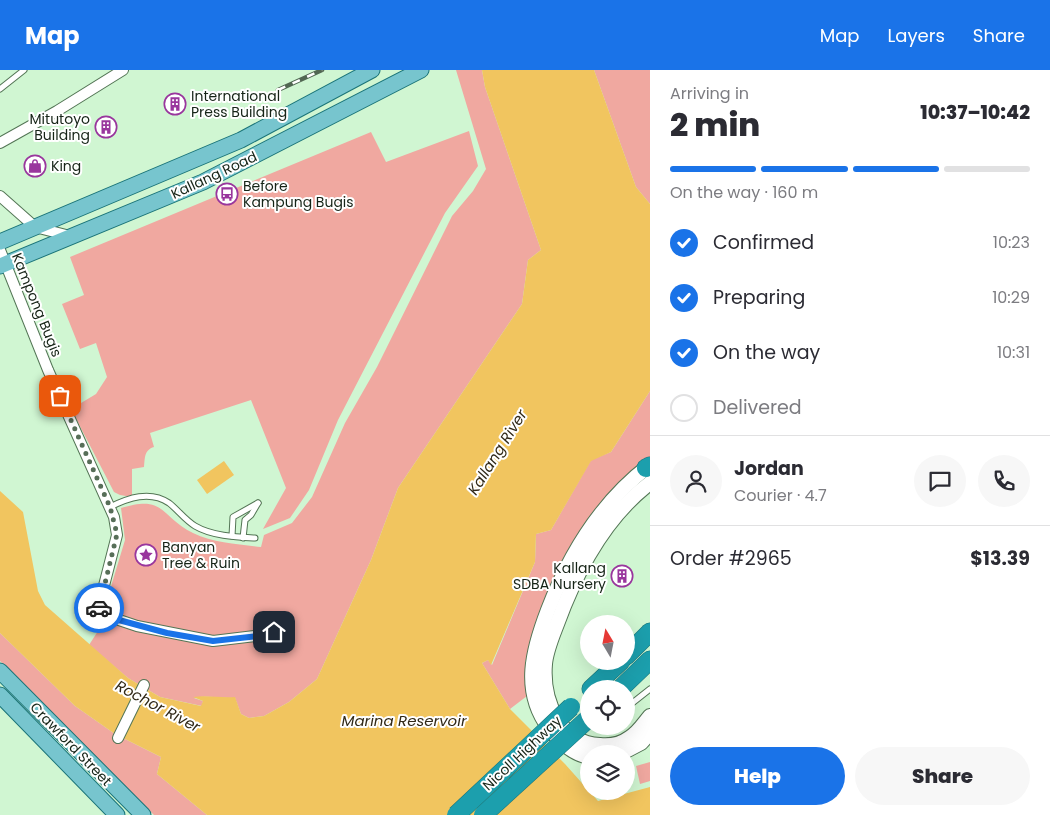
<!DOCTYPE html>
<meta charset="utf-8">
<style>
body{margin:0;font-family:Poppins,sans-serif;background:#f7f7f7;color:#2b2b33;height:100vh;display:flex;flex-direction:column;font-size:19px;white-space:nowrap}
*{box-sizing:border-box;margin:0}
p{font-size:16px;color:#7c7c81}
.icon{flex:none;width:28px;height:28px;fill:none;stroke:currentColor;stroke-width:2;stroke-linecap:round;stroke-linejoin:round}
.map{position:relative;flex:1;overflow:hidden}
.details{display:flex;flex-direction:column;background:#fff;width:400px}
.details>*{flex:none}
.needle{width:32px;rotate:350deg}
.fabs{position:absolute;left:580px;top:545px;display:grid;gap:10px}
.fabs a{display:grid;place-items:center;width:55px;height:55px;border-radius:50%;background:#fff;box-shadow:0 5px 20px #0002;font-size:25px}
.pin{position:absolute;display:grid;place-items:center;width:42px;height:42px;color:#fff;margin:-21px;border-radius:10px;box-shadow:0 2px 8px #0006}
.courier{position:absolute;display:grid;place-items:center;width:50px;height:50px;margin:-25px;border:4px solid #1a73e8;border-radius:50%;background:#fff;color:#222;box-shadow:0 1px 6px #0007}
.summary em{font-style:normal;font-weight:800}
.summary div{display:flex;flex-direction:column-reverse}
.summary{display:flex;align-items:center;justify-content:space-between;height:85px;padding:0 20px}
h1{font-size:32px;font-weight:800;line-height:38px}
.bar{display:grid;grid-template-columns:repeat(4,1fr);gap:8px 5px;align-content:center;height:60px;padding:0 20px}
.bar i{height:6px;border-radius:4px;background:#e1e1e2}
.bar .current{background:#1a73e8}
.bar p{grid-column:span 4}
.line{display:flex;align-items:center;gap:12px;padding:0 20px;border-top:1px solid #e1e1e2}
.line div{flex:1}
.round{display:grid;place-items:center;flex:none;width:52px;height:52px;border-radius:26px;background:#f7f7f7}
ol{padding:0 20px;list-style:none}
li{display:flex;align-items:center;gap:15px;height:55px}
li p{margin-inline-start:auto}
li .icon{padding:5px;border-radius:50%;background:#1a73e8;color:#fff;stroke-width:4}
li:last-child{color:#7c7c81}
li i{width:28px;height:28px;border:2px solid #e1e1e2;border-radius:50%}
.primary-button{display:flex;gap:10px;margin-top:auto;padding:10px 20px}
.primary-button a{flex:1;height:58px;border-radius:30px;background:#1a73e8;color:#fff;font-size:20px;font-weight:800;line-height:58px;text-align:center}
.primary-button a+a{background:#f7f7f7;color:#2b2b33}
header{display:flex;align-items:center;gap:30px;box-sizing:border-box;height:70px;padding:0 25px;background:#1a73e8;color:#fff}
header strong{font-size:24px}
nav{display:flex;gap:28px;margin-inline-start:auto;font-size:18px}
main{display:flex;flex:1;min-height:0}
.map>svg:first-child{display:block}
.green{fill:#f0a8a0}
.water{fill:#f1c55f}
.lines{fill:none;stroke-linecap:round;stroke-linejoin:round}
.lane-casing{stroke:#537555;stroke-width:7}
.street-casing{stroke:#537555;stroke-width:12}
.secondary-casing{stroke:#537555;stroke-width:16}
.primary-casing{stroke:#1a7478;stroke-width:17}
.highway-casing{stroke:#1a7478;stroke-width:19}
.lane{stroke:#fff;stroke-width:5}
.street{stroke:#fff;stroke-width:10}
.secondary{stroke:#fff;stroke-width:14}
.primary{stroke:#77c5ce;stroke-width:15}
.highway{stroke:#1c9fad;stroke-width:18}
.rail-casing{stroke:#516752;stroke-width:4.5}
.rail{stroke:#fff;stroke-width:2.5;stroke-dasharray:8;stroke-linecap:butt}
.highway-bridge-casing{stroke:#1a7478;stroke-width:19;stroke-linecap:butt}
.highway-bridge{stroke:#1c9fad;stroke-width:18}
.done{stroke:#576e58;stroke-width:5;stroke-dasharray:0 9}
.route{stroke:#1a73e8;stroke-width:6}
.labels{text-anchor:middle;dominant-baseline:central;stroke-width:4;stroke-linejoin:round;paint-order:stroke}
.poi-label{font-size:14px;fill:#162417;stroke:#fff;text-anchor:start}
.street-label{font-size:14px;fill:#162417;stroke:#fff}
.water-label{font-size:15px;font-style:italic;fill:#312918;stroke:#fff}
</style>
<header>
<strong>Map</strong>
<nav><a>Map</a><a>Layers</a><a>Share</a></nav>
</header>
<main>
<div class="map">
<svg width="650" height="745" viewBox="0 0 650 745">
<rect width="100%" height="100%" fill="#d0f6d2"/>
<!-- green -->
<g class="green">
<path d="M456,0H482L485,17L541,180L528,190L522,234L398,418L371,490L317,609L289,632L264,646L249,648L241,644L235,628C222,628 206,625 194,628L203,631L202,636L160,627L128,608L89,575L107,547L106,533L125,470L121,438C166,424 160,447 193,463C214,473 238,474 261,477L264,465L292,453L312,427L345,353L377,297L452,146L473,121L486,99Z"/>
<path d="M594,0H650V134L636,117Z"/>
<path d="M469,61L478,96L445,143L338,350L309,420L290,448L263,459L286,418L251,330L150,363L154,377C144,380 145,388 144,397L132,399V427L120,425L114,422L71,339L96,324L107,307L96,273L80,279L62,234L84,225L70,187L371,62L386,92Z"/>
<path d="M650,321V395L569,489L525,592L527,626L510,639L482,593L488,590L492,595L535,492L536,464L551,460L591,390L611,382Z"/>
<path d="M0,563L75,636L115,664L161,687L157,704L207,745H154L105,698L0,591Z"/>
<path d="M650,692V711L640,714L636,696Z"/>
</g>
<!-- water -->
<g class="water">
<path d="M482,0H594L636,117L650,134V321L611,382L591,391L551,460L536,464L535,492L491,595L488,590L482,593L510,639L565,694L598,731L650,717V745H207L157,704L161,687L115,664L75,636L0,563V421L23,442L38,521L45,535L128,608L160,627L201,636L203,631L193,627C206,625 221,628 235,627L241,644L249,648L264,646L289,632L317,609L371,490L398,418L522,234L528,190L541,180L485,17Z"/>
<path d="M224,391L234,405L207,424L197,410Z"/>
</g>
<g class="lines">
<!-- lane casing -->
<g class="lane-casing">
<g id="lane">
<path d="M0,19L24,0"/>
<path d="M110,437C128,428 150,420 169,433C178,440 185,450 195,456C212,466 236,467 255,468"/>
<path d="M232,466L233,447L258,433"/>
<path d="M243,468L245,450L251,445L258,433"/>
<path d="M626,638L650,619"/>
</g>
</g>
<!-- street casing -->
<g class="street-casing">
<g id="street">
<path d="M0,73L57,41L123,0"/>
<path d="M0,126L35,157L70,166"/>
<path d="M0,180L48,300L114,447L117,465L99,535L101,544L137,556L213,571L272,564L280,552"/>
<path d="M118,668L144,615"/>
</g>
</g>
<!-- secondary casing -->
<g class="secondary-casing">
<g id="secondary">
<path d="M650,413C605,447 576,502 557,554C552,567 546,581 545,594C542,630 560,674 600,675C611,676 621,674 629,668C638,663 644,653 650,646"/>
<path d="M620,684L641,673L650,663"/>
<path d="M589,687C573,684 559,671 549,658C521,621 533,579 548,540C570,483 601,432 650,395"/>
</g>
</g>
<!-- primary casing -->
<g class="primary-casing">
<g id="primary">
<path d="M0,172L241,70L372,0"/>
<path d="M0,196L203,112L421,0"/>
<path d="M0,601L143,745"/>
<path d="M0,625L117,745"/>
</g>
</g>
<!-- highway casing -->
<g class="highway-casing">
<g id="highway">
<path d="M646,398L650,396"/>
<path d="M626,586L650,562"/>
<path d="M591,619L621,591"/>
<path d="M620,619L650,590"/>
</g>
</g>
<!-- lane -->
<use href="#lane" class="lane"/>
<!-- street -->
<use href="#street" class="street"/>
<!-- secondary -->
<use href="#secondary" class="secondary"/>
<!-- primary -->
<use href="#primary" class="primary"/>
<!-- highway -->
<use href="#highway" class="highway"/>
<!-- rail casing -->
<g class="rail-casing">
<path id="rail" d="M278,20L322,0"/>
</g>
<!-- rail -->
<use href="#rail" class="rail"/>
<!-- highway-bridge casing -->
<g class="highway-bridge-casing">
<g id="highway-bridge">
<path d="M456,745L571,637"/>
<path d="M483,745L589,648"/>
</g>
</g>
<!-- highway-bridge -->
<use href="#highway-bridge" class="highway-bridge"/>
</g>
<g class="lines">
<!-- done -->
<path class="done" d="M60,326L110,437L117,464L99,538"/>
<!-- route -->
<path class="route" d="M99,538L104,546L167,563L213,571L268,565L274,562"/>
</g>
<!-- icons -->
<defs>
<g id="building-ring" transform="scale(1.125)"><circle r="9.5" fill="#fff" stroke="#99369d" stroke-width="1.5"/><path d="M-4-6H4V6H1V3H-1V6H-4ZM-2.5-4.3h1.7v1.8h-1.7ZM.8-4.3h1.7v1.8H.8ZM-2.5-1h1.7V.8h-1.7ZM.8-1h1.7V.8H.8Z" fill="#99369d"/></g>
<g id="shop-ring" transform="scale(1.125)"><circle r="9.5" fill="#fff" stroke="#99369d" stroke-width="1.5"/><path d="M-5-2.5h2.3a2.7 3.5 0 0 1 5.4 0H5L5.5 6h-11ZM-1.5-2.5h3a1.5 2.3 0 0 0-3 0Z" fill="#99369d"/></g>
<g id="bus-ring" transform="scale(1.125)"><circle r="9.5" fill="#fff" stroke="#99369d" stroke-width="1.5"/><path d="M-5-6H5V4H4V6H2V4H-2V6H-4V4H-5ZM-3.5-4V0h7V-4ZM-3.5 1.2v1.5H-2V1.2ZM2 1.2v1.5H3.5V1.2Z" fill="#99369d"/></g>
<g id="sight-ring" transform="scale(1.125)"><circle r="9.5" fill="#fff" stroke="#99369d" stroke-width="1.5"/><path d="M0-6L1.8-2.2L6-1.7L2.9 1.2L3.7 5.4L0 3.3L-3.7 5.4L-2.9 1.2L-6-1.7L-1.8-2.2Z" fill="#99369d"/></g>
</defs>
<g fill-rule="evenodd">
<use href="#building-ring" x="175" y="34"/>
<use href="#building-ring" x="106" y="57"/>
<use href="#shop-ring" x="35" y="96"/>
<use href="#bus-ring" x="227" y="124"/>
<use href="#sight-ring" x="146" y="485"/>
<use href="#building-ring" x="622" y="506"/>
</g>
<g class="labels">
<!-- poi labels -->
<g class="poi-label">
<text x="191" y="26">International<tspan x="191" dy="16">Press Building</tspan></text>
<text x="90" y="49" text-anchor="end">Mitutoyo<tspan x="90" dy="16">Building</tspan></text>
<text x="51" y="96">King</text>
<text x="243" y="116">Before<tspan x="243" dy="16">Kampung Bugis</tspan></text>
<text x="162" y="477">Banyan<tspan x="162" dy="16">Tree &amp; Ruin</tspan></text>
<text x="606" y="498" text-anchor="end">Kallang<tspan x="606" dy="16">SDBA Nursery</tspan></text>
</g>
<!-- street labels -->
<g class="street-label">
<text transform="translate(214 105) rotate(-25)">Kallang Road</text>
<text transform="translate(37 235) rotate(68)">Kampong Bugis</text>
<text transform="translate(71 674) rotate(46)">Crawford Street</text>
<text transform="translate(522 683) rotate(-43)">Nicoll Highway</text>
</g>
<!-- water labels -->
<g class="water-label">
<text transform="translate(497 382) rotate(-58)">Kallang River</text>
<text transform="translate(158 636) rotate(28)">Rochor River</text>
<text x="404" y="650">Marina Reservoir</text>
</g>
</g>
</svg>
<div class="fabs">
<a><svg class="needle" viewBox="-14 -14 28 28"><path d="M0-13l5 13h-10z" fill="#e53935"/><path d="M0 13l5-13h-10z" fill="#7c7c81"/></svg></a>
<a><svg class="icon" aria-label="locate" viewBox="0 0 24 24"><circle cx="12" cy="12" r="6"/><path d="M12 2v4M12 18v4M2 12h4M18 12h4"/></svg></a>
<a><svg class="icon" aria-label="layers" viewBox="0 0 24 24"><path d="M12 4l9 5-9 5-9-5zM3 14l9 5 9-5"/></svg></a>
</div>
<div class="pin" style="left:60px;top:326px;background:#ea580c"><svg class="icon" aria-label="bag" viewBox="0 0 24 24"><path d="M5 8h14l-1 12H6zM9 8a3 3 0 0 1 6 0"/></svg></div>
<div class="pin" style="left:274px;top:562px;background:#1f2937"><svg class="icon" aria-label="home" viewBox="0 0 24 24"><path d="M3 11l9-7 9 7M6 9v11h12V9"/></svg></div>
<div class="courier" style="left:99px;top:538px"><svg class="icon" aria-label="car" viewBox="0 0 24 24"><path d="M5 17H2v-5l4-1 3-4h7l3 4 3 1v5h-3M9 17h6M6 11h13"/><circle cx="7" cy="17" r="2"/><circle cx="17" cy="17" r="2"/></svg></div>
</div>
<section class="details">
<div class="summary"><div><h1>2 min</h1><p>Arriving in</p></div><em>10:37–10:42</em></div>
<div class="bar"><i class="current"></i><i class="current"></i><i class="current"></i><i></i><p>On the way · 160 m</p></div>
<ol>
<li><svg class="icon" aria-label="check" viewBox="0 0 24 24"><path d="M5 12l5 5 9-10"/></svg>Confirmed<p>10:23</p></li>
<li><svg class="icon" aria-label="check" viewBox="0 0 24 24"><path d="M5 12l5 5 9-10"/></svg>Preparing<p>10:29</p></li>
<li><svg class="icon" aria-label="check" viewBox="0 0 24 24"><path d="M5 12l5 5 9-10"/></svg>On the way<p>10:31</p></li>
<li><i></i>Delivered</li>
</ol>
<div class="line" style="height:90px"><a class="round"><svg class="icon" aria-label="person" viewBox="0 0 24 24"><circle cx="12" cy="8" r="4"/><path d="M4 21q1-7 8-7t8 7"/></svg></a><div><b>Jordan</b><p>Courier · 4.7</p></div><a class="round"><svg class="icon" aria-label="chat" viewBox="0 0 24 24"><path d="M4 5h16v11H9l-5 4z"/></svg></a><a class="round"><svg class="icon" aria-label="phone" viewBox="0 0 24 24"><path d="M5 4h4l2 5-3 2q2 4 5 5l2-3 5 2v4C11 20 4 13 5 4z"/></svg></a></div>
<div class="line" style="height:65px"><div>Order #2965</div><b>$13.39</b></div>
<div class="primary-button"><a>Help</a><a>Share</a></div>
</section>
</main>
